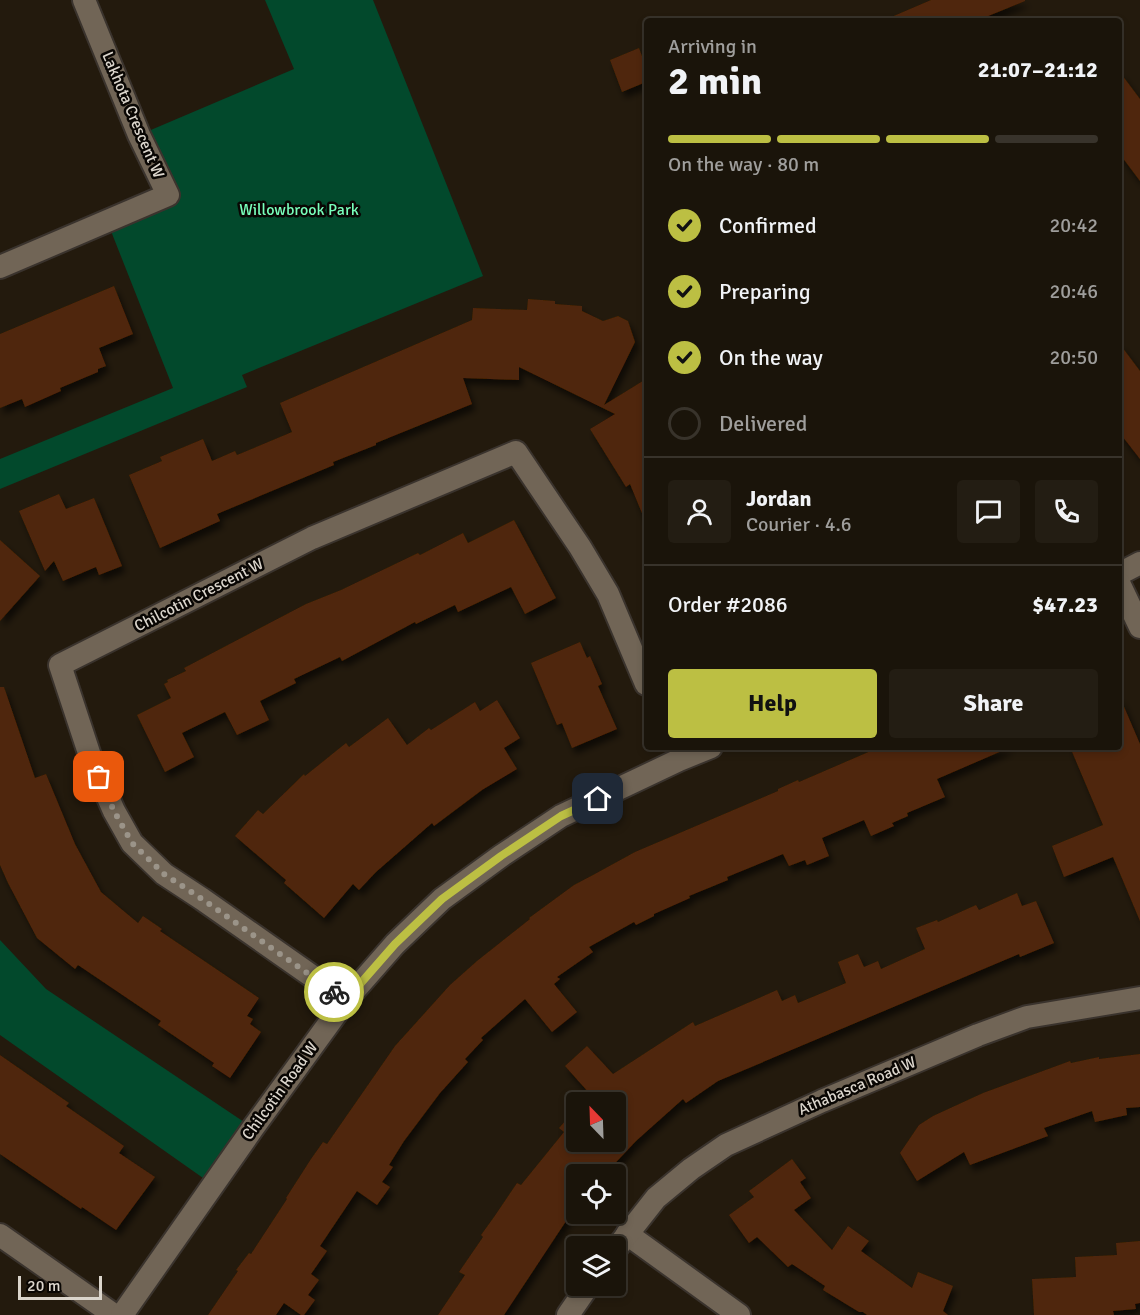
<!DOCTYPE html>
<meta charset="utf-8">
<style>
body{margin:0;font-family:Signika,sans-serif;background:#231d13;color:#f1f3f6;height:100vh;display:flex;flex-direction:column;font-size:22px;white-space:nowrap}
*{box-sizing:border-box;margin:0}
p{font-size:20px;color:#9f9e9c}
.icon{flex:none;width:33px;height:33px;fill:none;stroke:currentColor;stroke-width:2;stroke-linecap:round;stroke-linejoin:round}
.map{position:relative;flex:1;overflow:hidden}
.side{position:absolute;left:644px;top:18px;width:478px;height:732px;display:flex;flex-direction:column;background:#1a140a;border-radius:6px;box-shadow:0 3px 9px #0003,0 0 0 2px #38332b}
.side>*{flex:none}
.needle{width:39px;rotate:337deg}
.fabs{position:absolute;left:566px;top:1092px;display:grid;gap:12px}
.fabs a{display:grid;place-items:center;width:60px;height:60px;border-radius:6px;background:#1a140a;box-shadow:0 3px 9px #0003,0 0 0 2px #38332b;font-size:30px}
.scale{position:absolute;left:18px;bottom:15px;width:84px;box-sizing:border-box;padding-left:6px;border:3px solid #dbd5cc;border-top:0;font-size:16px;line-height:21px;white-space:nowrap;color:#dbd5cc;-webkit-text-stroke:4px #090603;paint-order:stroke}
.pin{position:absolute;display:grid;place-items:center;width:51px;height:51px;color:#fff;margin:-26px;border-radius:12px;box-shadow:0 3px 9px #0006}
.courier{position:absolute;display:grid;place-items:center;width:60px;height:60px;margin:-30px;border:4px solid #bcbf43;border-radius:50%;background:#fff;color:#222;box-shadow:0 2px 8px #0007}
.overview em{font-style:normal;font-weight:700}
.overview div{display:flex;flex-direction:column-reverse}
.overview{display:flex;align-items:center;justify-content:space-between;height:102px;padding:0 24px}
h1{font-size:39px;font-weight:700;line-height:45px}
.bar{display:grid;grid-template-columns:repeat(4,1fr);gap:9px 6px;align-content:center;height:72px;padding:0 24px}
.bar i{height:8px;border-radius:4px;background:#38332b}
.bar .current{background:#bcbf43}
.bar p{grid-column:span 4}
.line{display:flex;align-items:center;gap:15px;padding:0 24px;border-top:2px solid #38332b}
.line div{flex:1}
.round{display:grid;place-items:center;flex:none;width:63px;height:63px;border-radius:6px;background:#231d13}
ol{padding:0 24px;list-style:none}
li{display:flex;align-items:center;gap:18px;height:66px}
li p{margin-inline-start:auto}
li .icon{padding:6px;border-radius:50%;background:#bcbf43;color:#111;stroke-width:4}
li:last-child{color:#9f9e9c}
li i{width:33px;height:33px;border:3px solid #38332b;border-radius:50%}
.cta{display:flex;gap:12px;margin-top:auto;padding:12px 24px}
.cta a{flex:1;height:69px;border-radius:6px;background:#bcbf43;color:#111;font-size:24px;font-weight:700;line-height:69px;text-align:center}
.cta a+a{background:#231d13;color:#f1f3f6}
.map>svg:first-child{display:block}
.green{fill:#02492c}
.building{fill:#502608;filter:url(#shadow)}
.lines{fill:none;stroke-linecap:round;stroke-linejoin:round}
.minor-casing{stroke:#3a332d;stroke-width:26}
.minor{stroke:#716556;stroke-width:22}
.done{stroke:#9b9489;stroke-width:6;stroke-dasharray:0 10.8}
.route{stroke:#bcbf43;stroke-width:8}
.labels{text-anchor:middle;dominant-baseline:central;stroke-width:5;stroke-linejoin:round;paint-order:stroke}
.street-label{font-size:16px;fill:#dbd5cc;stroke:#090603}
.park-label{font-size:16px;fill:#78ffbb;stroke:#090603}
</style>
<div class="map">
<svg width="1140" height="1315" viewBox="0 0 1140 1315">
<defs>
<filter id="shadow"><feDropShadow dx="3.5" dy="6" stdDeviation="3" flood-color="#0009"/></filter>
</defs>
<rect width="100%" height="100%" fill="#231a0d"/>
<!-- green -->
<g class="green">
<path d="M265,0H373L483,276L242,375L247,387L0,489V459L173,388L107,221L168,195L139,135L294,69Z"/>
<path d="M0,940L46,989L253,1128L213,1185L0,1035Z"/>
</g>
<!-- building -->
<g class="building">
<path d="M931,0H1025V1L976,21H882Z"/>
<path d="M639,48L646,67V82L622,92L610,60Z"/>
<path d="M1119,71L1140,99V181L1119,153Z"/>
<path d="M114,286L133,334L99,348L106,366L98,369V372L60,388L61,391L25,407L22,399L0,408V334Z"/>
<path d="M528,299L555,301V304L582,306V311L603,321L618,316L628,321L635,342L604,405L646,379V523L630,484L626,487L590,429L615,414L519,367V380L463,378L472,404L376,443V445L333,462L334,465L217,514L220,521L160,548L129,475L162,461L160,457L203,439L212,461L235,451L237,455L292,432L280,403L472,320L473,308L527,310Z"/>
<path d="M1119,343L1140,371V459L1119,432Z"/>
<path d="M59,494L66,509L94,498L122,566L99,575L96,567L63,581L54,561L45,571L19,511Z"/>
<path d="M514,520L556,598L525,614L511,587L458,612L455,605L416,624L415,622L342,661L340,657L294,679L296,683L260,701L269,720L237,735L225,712L182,733L194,757L165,772L137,715L171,698L164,684L168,682L167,680L186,671L184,668L306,604L341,590L418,553L420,555L463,533L468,543Z"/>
<path d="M0,540L40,576L0,621Z"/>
<path d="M580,642L587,658L590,656L602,684L598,686L617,729L572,748L562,723L557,725L531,663Z"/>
<path d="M0,687H4L35,778L46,774L75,844L101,892L138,923L143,916L162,929L160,931L259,998L247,1016L253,1019L250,1024L261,1032L230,1078L212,1066L214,1063L158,1025L161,1021L78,965L75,969L37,938L8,883L0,865Z"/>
<path d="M1119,695L1140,744V921L1113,857L1064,877L1052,846L1103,825L1070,747H1119Z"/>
<path d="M497,700L520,738L504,748L517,769L482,790L434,826L432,823L376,872L359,890L353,884L324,918L284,883L286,880L235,836L258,810L263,814L304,774L305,776L346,743L349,747L388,718L407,745L429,728L431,730L475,702L480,711Z"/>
<path d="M880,747H1011L937,779L945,797L907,813L908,816L892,823L894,826L871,836L864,820L822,838L829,856L807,865L805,860L789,866L783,854L727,877L728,880L689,896L690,898L654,914V916L636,925L634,922L589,947L593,952L557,977L560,979L554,984L577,1012L552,1032L525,999L481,1038L483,1040L465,1059L468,1062L440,1093L404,1141L389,1165L393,1167L382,1182L390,1187L377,1205L357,1191L320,1246L327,1251L311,1274L319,1280L308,1295L315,1300L304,1315H301L284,1303L276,1315H208L238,1271L236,1270L249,1253L251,1254L287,1199L286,1198L311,1159L323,1142L327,1144L395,1046L450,985L477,961L530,919L529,918L574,885L593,875L635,852L778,791V789L798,780L799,782Z"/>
<path d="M1017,893L1022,906L1036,901L1054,943L1020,957L1019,954L718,1081L686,1103L683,1099L636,1141L605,1174H576V1206L504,1315H438L465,1275L459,1272L483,1237L481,1235L494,1217L517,1183L521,1185L564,1132L559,1128L576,1109V1142H615V1102H582L590,1094L565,1066L587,1046L613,1074L693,1022L695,1026L777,990L782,1001L795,995L798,1003L846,983L838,962L858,954L864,967L878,961L881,969L925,949L916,928L937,920L938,922L976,905L979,910Z"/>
<path d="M1140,1054V1107L1126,1108L1127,1115L1095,1122L1092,1111L1044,1128L1048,1136L970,1165L964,1152L917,1181L900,1153L919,1125L933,1116L983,1093L1070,1061L1071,1063L1099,1057V1059Z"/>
<path d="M0,1055L69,1103L66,1106L124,1146L119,1153L155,1177L116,1230L82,1207L81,1209L0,1154Z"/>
<path d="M792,1159L806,1178L800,1182L811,1198L794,1210L832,1250L848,1226L869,1241L861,1251L912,1288L918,1272L953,1286L943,1311L948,1315H867L863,1312H859L823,1290L825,1286L792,1264L788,1267L757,1237L749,1243L729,1215L754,1197L749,1191Z"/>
<path d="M1140,1241V1303L1135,1304L1136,1309L1113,1311L1114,1315H1034L1032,1279L1076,1277L1075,1257L1117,1255L1116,1243Z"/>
</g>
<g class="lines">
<!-- minor casing -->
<g class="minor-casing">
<g id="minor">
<path d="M0,267L168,195L139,135L84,0"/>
<path d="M1119,574L1140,563"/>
<path d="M1119,583L1140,627"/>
<path d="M346,1000L202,899L164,874L132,843L114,811L91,759L60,665L312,538L516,452L580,547L608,594L646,684"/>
<path d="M627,1234L739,1315"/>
<path d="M0,1235L114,1315"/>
<path d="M615,1250L656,1198L691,1169L726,1145L822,1101L978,1035L1027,1017L1140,998"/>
<path d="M122,1315L253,1128L346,1000L395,944L442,899L501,856L561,816L679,760L711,747"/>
<path d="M568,1315L588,1286"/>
</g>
</g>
<!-- minor -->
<use href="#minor" class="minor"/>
</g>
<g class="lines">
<!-- done -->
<path class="done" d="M99,777L114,811L132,843L164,874L202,899L334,992"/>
<!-- route -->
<path class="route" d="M334,992L346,1000L395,944L442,899L501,856L561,816L598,799"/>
</g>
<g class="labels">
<!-- street labels -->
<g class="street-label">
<text transform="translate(133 115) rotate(67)">Lakhota Crescent W</text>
<text transform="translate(199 595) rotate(-27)">Chilcotin Crescent W</text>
<text transform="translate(857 1086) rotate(-23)">Athabasca Road W</text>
<text transform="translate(280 1091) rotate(-54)">Chilcotin Road W</text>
</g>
<!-- park labels -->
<g class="park-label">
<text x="299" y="210">Willowbrook Park</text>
</g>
</g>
</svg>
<div class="fabs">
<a><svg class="needle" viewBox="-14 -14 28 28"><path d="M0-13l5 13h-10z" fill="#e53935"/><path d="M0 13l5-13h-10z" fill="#9f9e9c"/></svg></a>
<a><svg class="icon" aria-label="locate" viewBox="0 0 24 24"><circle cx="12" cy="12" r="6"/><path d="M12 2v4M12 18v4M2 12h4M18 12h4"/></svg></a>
<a><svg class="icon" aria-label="layers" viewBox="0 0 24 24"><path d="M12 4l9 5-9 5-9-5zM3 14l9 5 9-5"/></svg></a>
</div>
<div class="scale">20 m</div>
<div class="pin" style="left:99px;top:777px;background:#ea580c"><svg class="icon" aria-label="bag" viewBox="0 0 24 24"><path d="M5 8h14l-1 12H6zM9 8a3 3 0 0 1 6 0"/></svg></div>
<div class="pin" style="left:598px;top:799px;background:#1f2937"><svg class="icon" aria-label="home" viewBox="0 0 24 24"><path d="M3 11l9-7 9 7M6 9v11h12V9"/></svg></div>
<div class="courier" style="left:334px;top:992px"><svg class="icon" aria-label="bike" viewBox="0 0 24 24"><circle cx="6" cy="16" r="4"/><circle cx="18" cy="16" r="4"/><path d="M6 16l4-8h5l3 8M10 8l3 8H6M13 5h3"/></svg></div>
<section class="side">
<div class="overview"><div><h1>2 min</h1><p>Arriving in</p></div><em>21:07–21:12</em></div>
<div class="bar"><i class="current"></i><i class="current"></i><i class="current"></i><i></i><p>On the way · 80 m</p></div>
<ol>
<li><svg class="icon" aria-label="check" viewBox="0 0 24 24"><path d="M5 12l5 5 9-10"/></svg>Confirmed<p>20:42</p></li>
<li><svg class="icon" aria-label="check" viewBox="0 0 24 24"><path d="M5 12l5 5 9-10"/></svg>Preparing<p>20:46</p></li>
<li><svg class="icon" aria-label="check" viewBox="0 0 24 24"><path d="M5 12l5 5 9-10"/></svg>On the way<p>20:50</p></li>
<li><i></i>Delivered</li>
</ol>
<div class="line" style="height:108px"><a class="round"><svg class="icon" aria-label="person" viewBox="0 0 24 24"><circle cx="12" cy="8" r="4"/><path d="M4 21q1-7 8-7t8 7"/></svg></a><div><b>Jordan</b><p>Courier · 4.6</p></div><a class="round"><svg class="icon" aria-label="chat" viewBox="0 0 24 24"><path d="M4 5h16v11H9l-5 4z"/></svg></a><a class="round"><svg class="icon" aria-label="phone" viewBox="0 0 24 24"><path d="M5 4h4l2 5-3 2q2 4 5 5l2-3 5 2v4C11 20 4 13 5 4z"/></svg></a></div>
<div class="line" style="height:78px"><div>Order #2086</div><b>$47.23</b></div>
<div class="cta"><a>Help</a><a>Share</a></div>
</section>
</div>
